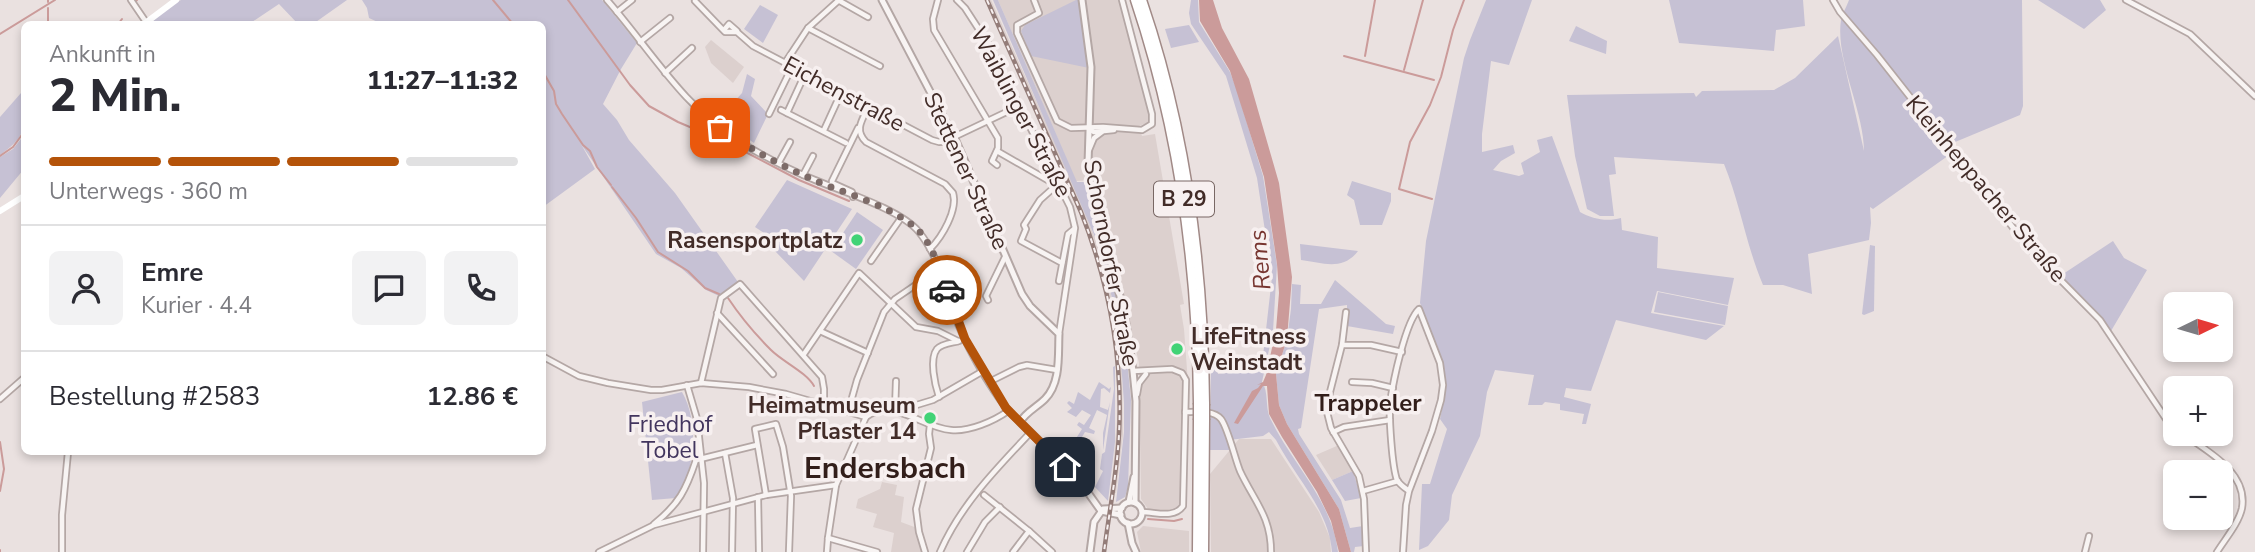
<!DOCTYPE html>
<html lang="de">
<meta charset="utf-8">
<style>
body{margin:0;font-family:"Nunito Sans",sans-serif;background:#f2f2f3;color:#2b2b33;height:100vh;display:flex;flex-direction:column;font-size:26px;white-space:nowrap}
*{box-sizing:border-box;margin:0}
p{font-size:23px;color:#7c7c81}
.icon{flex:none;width:38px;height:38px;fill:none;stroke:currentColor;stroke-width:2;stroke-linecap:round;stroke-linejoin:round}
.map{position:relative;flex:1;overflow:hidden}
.side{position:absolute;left:21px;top:21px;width:525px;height:434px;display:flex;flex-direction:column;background:#fff;border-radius:10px;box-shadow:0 4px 10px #0003}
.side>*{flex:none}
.needle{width:46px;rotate:85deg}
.buttons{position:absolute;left:2163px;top:292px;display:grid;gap:14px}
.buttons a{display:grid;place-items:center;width:70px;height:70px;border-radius:10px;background:#fff;box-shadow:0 4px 10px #0003;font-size:35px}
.pin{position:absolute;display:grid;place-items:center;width:60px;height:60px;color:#fff;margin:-30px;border-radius:14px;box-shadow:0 4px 10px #0006}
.courier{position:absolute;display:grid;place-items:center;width:70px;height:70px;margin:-35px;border:5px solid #b45309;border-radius:50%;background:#fff;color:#222;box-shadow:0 2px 9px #0007}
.head em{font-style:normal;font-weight:800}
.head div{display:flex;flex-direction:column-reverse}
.head{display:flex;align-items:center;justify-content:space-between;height:119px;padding:0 28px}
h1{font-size:46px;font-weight:800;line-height:52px}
.bar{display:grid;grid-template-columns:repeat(4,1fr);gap:10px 7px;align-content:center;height:84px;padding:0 28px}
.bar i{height:9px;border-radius:5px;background:#e1e1e2}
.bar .current{background:#b45309}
.bar p{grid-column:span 4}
.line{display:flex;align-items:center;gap:18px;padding:0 28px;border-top:2px solid #e1e1e2}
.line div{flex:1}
.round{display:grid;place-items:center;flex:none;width:74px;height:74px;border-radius:10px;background:#f2f2f3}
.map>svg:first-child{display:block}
.built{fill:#dcd0ce}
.green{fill:#c6c1d4}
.water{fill:#cb9b9a}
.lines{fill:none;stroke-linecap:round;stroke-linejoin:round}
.stream{stroke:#cb9b9a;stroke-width:2}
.minor-casing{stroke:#b4a7a5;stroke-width:8}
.tertiary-casing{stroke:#b4a7a5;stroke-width:9}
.trunk-casing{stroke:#a18a87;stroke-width:11}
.minor{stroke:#f8f4f3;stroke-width:4.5}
.tertiary{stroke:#f8f4f3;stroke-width:5}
.secondary{stroke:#fff;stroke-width:6}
.trunk{stroke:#fff;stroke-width:8}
.rail-casing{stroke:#947d79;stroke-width:4.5}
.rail{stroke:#f7f0f0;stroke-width:2;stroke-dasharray:5;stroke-linecap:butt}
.trunk-bridge-casing{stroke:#a18a87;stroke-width:11;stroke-linecap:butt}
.trunk-bridge{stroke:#fff;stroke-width:8}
.done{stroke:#7d6b68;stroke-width:7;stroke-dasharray:0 12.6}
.route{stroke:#b45309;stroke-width:9}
.poi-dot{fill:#41d376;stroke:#f7f0f0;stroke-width:2.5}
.labels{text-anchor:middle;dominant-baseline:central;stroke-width:7;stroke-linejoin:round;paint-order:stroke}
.shield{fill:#f7f0f0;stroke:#786764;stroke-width:2}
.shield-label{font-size:21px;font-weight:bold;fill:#422c28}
.street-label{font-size:23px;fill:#422c28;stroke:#f7f0f0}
.poi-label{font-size:23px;font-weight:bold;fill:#422c28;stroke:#f7f0f0;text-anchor:end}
.park-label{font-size:23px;fill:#42355e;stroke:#f7f0f0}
.water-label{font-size:24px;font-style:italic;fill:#773530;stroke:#f7f0f0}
.neighbourhood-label{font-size:24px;font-weight:bold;fill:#321e1a;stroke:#f7f0f0}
.district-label{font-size:30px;font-weight:bold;fill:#321e1a;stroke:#f7f0f0}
</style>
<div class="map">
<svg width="2255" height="552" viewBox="0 0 2255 552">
<rect width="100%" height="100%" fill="#eae1e0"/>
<!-- built -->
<g class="built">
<path d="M985,0H991L1073,183L1097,243L1106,274L1113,303L1122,367L1123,434L1116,493H1111L1118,408L1117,367L1112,328L1100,272L1082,218Z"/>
<path d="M998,0H1120L1151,112L1149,122L1139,126L1142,136L1155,134L1184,304L1180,305L1184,329L1188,383L1180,504L1175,511H1155L1148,509L1141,499L1139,363L1096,180L1076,181Z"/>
<path d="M711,40L744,67L733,83L711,63L705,47Z"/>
<path d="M1239,439H1271L1319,512L1330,538L1331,552H1211L1210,474Z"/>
<path d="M1339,445L1353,471L1332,480L1316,455Z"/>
<path d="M882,482L897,485L895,495L904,497L901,522L917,528L924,552H891L894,533L873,527L877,514L856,508L858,499L880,489Z"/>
<path d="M1143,526L1189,531V552H1141L1137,532Z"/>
</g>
<!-- green -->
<g class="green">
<path d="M181,0H347L313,24H298L279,4L249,24H155L153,21L165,9Z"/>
<path d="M362,0H602L637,43L621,69L603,104L617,120L629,140L675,193L738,282L719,296L706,290L681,268L656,254L581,144L595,169L543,207L542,24H382L369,18L367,8Z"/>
<path d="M993,0H998L1077,182H1084L1123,322L1131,400L1128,487L1125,497L1116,502L1124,432V403L1118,321L1098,244Z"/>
<path d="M1076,0H1079L1089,68L1031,56L1021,31L1025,25Z"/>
<path d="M1191,0H1198L1199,22L1230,72L1237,90L1263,176L1277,265L1273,331L1262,382C1269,392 1265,407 1270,418C1292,464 1332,500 1338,552H1332C1329,510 1295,477 1276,440L1269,432L1263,436L1229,440L1230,450H1210L1211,359L1216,357L1218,374L1262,365L1272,277L1257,178L1226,76L1191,24L1189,13Z"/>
<path d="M1486,0H1532L1509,65L1491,61L1482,134V152L1513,145L1515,153L1501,161L1493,170L1519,176L1524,174L1521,163L1540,152L1537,140L1552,136L1580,212C1592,219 1607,222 1621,218L1622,230L1658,237L1657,268L1734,278L1728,305L1657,291L1651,313L1724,326L1706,340L1616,320L1591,391L1566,388L1564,397L1591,404L1586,424H1582L1584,414L1560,410V404L1545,402L1542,405H1528L1534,375L1495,370L1487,392L1480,436L1452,495L1449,520L1428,546L1419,550L1422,484H1430L1447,429L1440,419L1445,395L1441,366L1438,348L1420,303L1426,241L1464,58L1470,40Z"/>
<path d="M1669,0H1803L1805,26L1776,30L1774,51L1679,43Z"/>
<path d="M1849,0H2022L2023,106L2020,115L1948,145L1952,153L1873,209L1870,207L1871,223L1869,240L1808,254L1812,294L1783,285H1763C1746,245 1740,203 1724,164L1614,157L1616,174L1609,175L1614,216H1600L1587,209L1575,156L1567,95L1694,93L1696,97L1702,91L1774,90L1795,78L1838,36L1864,151C1864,111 1835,59 1841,20C1842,14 1847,6 1849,0Z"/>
<path d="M2038,0H2100L2106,10L2084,29Z"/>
<path d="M760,5L778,15L763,43L744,29Z"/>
<path d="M1189,25L1199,42L1171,48L1165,29Z"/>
<path d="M1576,26L1607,41L1606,54L1569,41Z"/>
<path d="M747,74L755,79L751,96L768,114L754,143L719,119L742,93Z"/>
<path d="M21,93H24C25,127 29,134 0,155V117Z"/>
<path d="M24,135V169L0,198V157L13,149Z"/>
<path d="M787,180L852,209L804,281L775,251L779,243L755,227Z"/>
<path d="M1352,181L1391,193V201L1382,225H1360L1354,200L1347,195Z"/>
<path d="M857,212L883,230L856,269L831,251Z"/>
<path d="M2113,241L2124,258L2147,270L2111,331L2100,316L2060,276Z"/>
<path d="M1300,244L1358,251C1343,271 1323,263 1301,260Z"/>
<path d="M1870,245L1875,246L1874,311L1864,315L1862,314Z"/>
<path d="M1335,280L1386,324L1395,326L1393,334L1347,326V305L1319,309L1301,428L1298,429L1299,434L1341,500L1350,528L1363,526L1364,546L1355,547L1354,552H1351L1339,509L1287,424L1279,405L1276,374L1287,339L1291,309L1292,284L1301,285L1300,304H1321Z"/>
<path d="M1658,292L1728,306L1725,325L1654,312Z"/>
<path d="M1115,366V442L1108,501L1095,487L1103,471L1100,469L1102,454L1105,452L1114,389L1113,367Z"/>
<path d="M1099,382L1109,389L1111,387L1110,393L1104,388L1101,389L1100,407L1108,410L1110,402L1103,450V433L1107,415L1097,410L1089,428L1095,431L1094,434L1085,432L1082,437L1084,444L1090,446H1083L1080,444L1073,446L1070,443L1067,445L1065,444L1069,439L1075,440L1082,429L1077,425L1079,422L1084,425L1091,415L1082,410L1076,417L1067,412L1072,408L1067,403L1069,401L1074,404L1078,392L1090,400Z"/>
<path d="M682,392C699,421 696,471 676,498L652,500L642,402Z"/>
<path d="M1353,471L1361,498L1345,501L1332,480Z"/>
</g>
<!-- water -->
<path class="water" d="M1199,0H1213L1222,28L1249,79L1279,183L1292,277L1287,339L1276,374L1279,405L1287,424L1339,509L1351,552H1339L1331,521L1317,492L1282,437L1269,414L1267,386H1263L1238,424L1234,423L1252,391L1258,388L1261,384L1257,385L1263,382L1266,375L1276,330L1279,293L1277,264L1264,177L1230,71L1200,21Z"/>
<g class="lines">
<!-- stream -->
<g class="stream">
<path d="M493,0L513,24"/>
<path d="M568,0L630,85L649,106L678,122L730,144L799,180L849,201"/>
<path d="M136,1L137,0"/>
<path d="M48,2V0"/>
<path d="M48,8V24"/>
<path d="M118,24L122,19"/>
<path d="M0,34L55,0"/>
<path d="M1344,56L1434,80"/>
<path d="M1365,56L1375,0"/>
<path d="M542,70L554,91L556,104L562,114L583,145L590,151L597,167L611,185"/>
<path d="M1404,70L1423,0"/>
<path d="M0,156L13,147L24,132"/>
<path d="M612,187L636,218L658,252L688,271L705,288L719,294"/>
<path d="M1432,199L1399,189L1410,142L1430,105L1441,77L1453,30L1464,0"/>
<path d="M728,298C740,316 755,334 771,350C783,362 806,372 814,386"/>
<path d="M854,405L869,407"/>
<path d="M872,407L875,405"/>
<path d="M0,442L4,469L0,491"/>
<path d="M1148,519L1174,521L1182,519"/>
<path d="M0,550V552"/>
</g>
<!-- minor casing -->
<g class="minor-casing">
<g id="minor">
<path d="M131,0L146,22"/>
<path d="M607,0C650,49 682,106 740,142C763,156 790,170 815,180C843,192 900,209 919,232C940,258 947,293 958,324C969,351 998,404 1020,422"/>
<path d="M838,0L868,17"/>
<path d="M938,0L933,19L934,30L998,138V148L992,161L997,165"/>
<path d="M957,0L965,8L989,45L1070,207L1075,228L1059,334"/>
<path d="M1034,0L1039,13L1017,25V33L1057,121L1071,128L1103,127L1142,130L1152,124V114L1122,0"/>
<path d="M1833,0L1840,12L1877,55L2029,248L2100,320L2168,422L2175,429"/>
<path d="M2126,0L2190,34L2255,96"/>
<path d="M695,1L725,32H737L753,46L932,140L939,142L956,141"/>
<path d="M617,12L632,0"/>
<path d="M808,28L880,66"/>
<path d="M724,30L729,24L737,31"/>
<path d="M640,42L670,18"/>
<path d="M785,63L808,28L839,0"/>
<path d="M665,73L692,48"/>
<path d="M869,106C862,120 854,130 866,142L945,184L953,193C958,210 942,237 930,249"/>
<path d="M781,110L846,143"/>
<path d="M787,113L805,74"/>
<path d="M769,114L792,67"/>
<path d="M1089,129L1094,132L1114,130"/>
<path d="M824,130L841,93"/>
<path d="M954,137L1019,106"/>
<path d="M1089,150L1094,138L1102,132"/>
<path d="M997,151L1051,182L1058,183"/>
<path d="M779,162L790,142"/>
<path d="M803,175L813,156"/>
<path d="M1059,183L1040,200L1024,225L1026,229L1021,241L1062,263"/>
<path d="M853,197L852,192L832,183V181L858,128"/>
<path d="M871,261L901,218"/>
<path d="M1059,281L1068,234L1074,229"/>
<path d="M988,300L986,296L1005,257"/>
<path d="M1346,312L1342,345L1330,392L1327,412L1331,428L1359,476L1364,499L1366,552"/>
<path d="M717,313L773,374"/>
<path d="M820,331L868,353"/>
<path d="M1342,345H1371L1402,352"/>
<path d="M804,354L859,273L916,327L938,331L958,341"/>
<path d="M542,356L579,376L608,383L651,390H662L701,383L749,387L786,394L866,417C894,397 922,428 951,430C969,432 994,421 1008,411"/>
<path d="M1133,371L1172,369L1182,373L1186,380L1183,506C1174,519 1156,512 1142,512"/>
<path d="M989,382L1019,367L1027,365L1057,370"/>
<path d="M1352,382L1372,383L1393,388"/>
<path d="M701,383L721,298L740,284L822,377L824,389V404"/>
<path d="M687,385L697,419L704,483L703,552"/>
<path d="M1137,394L1139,383L1146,374"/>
<path d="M939,397C935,385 929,359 937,349C941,344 952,343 959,341"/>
<path d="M0,399L24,378"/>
<path d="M895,411L896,381"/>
<path d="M848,412L857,380L884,312L895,299L939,269"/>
<path d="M1185,412C1196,412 1214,410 1221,419C1228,428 1235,459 1240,471C1254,501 1271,516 1271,552"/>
<path d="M905,413L910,407L933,400L983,371"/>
<path d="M1333,432L1344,427L1390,420"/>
<path d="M2183,434C2207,451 2248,472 2242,508C2239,523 2225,539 2217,552"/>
<path d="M725,453L733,498L732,552"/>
<path d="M1363,491L1398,481"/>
<path d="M766,495L755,429L776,424L783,447L791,496L789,552"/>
<path d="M984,495L1029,531L1052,552"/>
<path d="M758,497L759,552"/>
<path d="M654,524C679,504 686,490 696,460L757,445"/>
<path d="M828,538L877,552"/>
<path d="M62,552V515L68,452"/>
<path d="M599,552L654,525L766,495L836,485"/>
<path d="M827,552L828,538L836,485L866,417"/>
<path d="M925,552L919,532L916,509L931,448L929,434L930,425"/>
<path d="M940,552C960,506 995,470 1030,433"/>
<path d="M967,552L985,522L1000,507"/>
<path d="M1013,552L1029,531"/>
<path d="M1403,552L1406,505L1409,491L1432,431L1441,400L1443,385L1440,363L1419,309C1405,322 1393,383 1390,403C1389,418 1392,466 1397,480C1400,485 1405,488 1409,491"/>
<path d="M2085,552L2089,536"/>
</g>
</g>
<!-- tertiary casing -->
<g class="tertiary-casing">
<g id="tertiary">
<path d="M882,0L956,141L1022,294L1030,306L1059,334C1058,355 1061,383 1045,399C1037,407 1026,412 1020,422L1079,480L1101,511"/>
<path d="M1082,0L1091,67L1088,164L1091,189L1124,311L1133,371L1136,401L1135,503"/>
<path d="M1129,502L1134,477"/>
<circle cx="1131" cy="513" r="11"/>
<path d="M1101,511L1121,515"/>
<path d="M1128,523L1132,543L1136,552"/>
<path d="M1090,552L1094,522L1103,509L1122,508"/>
</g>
</g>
<!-- trunk casing -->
<g class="trunk-casing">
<g id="trunk">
<path d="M1135,0C1179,131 1197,265 1198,403"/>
<path d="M1142,0C1187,131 1204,266 1205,404"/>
<path d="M1197,552L1198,420"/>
<path d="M1204,552L1205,420"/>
</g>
</g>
<!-- minor -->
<use href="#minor" class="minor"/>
<!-- tertiary -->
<use href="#tertiary" class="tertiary"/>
<!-- secondary -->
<g class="secondary">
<path d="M144,24L176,0"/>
<path d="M0,211L24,196"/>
</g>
<!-- trunk -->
<use href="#trunk" class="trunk"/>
<!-- rail casing -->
<g class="rail-casing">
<path id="rail" d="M987,0L1081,212C1109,283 1123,357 1119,434C1117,473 1109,513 1104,552"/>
</g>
<!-- rail -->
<use href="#rail" class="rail"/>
<!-- trunk-bridge casing -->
<g class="trunk-bridge-casing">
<g id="trunk-bridge">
<path d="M1198,403V420"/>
<path d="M1205,420V404"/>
</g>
</g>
<!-- trunk-bridge -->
<use href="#trunk-bridge" class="trunk-bridge"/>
</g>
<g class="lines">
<!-- done -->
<path class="done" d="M720,128C749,148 781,166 814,180C846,194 889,205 916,228C932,243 940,270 947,290"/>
<!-- route -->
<path class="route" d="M947,290L965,339L1006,408L1065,467"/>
</g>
<!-- markers -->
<g class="poi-dot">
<circle cx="857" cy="240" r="7"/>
<circle cx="1177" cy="349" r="7"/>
<circle cx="930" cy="418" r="7"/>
</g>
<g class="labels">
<!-- shield labels -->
<rect class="shield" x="1154" y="181.5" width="60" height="35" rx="5"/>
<g class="shield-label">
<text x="1184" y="199">B 29</text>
</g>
<!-- street labels -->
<g class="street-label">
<text transform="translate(844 94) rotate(28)">Eichenstraße</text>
<text transform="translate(1021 112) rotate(62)">Waiblinger Straße</text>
<text transform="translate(966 171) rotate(65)">Stettener Straße</text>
<text transform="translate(1986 189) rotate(50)">Kleinheppacher Straße</text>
<text transform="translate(1111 263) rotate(79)">Schorndorfer Straße</text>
</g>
<!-- poi labels -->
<g class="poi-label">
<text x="843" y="240">Rasensportplatz</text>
<text x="1191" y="336" text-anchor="start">LifeFitness<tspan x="1191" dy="26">Weinstadt</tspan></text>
<text x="916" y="405">Heimatmuseum<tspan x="916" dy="26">Pflaster 14</tspan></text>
</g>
<!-- park labels -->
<g class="park-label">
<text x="670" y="424">Friedhof<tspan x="670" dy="26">Tobel</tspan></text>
</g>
<!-- water labels -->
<g class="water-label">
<text transform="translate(1260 260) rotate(-95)">Rems</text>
</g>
<!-- neighbourhood labels -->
<g class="neighbourhood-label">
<text x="1368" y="403">Trappeler</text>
</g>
<!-- district labels -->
<g class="district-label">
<text x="885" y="468">Endersbach</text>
</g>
</g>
</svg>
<div class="buttons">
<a><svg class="needle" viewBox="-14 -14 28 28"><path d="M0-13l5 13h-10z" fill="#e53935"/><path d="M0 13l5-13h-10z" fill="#7c7c81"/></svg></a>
<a>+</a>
<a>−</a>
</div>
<div class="pin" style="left:720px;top:128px;background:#ea580c"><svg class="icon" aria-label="bag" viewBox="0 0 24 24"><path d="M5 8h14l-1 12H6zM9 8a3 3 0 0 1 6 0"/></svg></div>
<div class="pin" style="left:1065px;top:467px;background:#1f2937"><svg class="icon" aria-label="home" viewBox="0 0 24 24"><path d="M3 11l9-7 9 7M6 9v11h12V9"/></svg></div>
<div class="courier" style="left:947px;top:290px"><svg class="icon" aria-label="car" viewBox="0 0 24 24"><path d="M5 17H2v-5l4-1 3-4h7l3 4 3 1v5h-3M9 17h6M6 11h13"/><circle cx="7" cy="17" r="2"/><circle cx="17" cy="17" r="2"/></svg></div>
<section class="side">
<div class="head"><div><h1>2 Min.</h1><p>Ankunft in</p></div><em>11:27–11:32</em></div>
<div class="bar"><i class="current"></i><i class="current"></i><i class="current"></i><i></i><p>Unterwegs · 360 m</p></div>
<div class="line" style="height:126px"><a class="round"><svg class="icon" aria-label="person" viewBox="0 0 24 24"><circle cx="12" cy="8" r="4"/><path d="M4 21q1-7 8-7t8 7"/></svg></a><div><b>Emre</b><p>Kurier · 4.4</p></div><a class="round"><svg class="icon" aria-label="chat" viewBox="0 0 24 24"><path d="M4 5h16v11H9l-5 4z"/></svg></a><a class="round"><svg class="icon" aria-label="phone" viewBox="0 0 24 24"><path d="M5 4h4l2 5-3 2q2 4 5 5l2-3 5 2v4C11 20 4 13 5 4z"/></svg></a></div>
<div class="line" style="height:91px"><div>Bestellung #2583</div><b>12.86 €</b></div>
</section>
</div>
